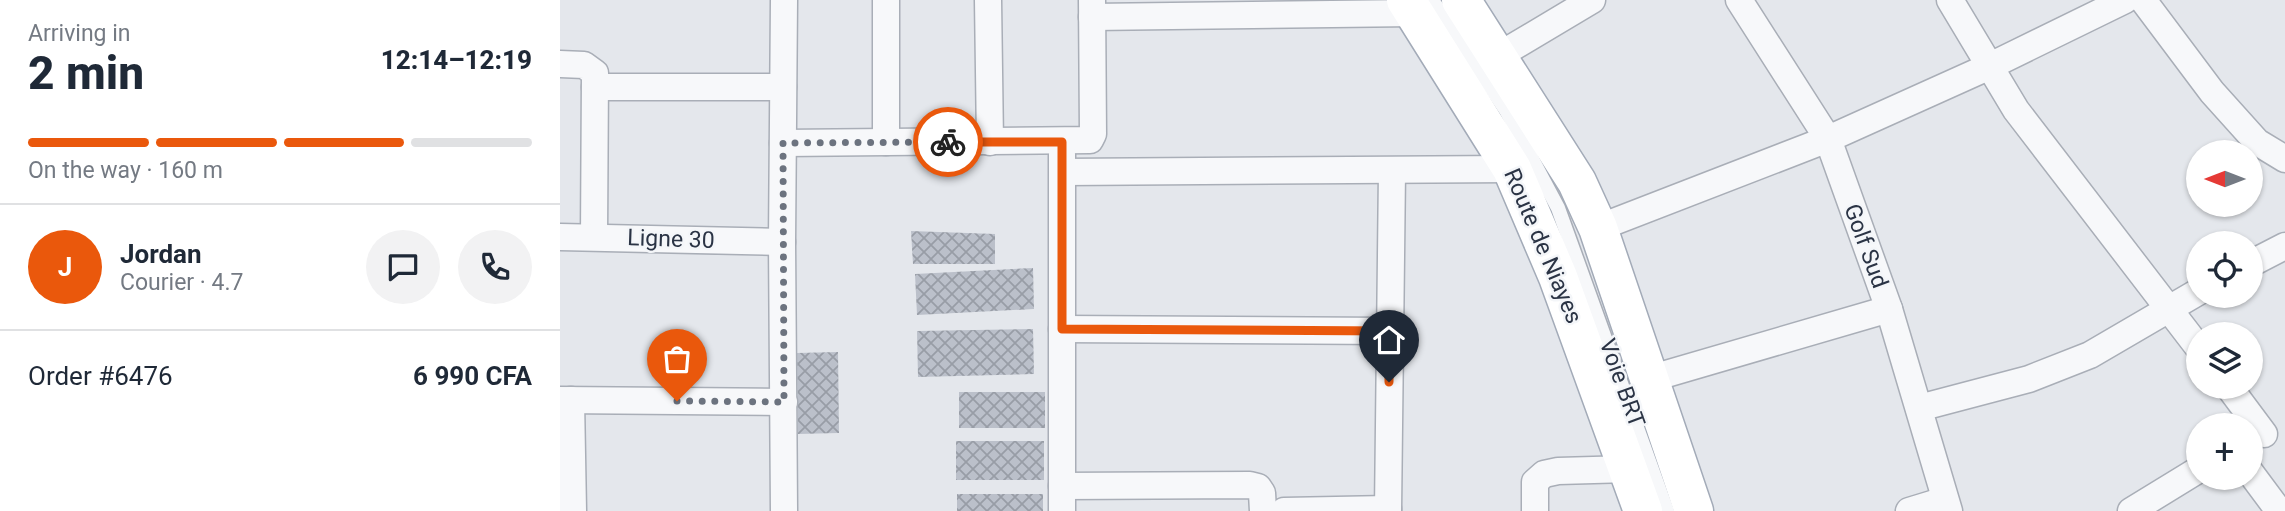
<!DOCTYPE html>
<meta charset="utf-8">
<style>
body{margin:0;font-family:Roboto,sans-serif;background:#f2f2f3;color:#1f2937;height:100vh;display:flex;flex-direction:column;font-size:26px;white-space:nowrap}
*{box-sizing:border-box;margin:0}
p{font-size:23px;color:#747a83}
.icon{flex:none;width:38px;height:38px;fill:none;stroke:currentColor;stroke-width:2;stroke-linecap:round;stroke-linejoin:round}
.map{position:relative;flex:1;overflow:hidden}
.drawer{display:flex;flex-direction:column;background:#fff;width:560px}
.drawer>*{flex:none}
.needle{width:46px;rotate:270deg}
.controls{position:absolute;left:1626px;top:140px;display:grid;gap:14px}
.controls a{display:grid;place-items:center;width:77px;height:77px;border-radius:50%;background:#fff;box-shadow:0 2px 5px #0004;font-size:35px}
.pin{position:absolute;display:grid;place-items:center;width:60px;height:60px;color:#fff;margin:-72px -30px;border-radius:50% 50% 50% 0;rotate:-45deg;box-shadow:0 0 7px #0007}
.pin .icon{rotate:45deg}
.courier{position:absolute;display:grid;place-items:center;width:70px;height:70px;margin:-35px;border:5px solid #ea580c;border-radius:50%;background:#fff;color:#222;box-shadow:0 2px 9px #0007}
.headline em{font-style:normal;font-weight:800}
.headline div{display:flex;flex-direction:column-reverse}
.headline{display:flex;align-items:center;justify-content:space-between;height:119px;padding:0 28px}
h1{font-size:46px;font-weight:800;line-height:52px}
.bar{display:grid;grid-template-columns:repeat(4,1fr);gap:10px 7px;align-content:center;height:84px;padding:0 28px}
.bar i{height:9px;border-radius:5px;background:#e0e1e3}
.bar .selected{background:#ea580c}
.bar p{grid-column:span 4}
.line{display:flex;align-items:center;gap:18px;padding:0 28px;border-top:2px solid #e0e1e3}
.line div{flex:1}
.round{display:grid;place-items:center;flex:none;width:74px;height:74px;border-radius:37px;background:#f2f2f3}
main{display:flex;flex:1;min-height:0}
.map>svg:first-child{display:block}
.building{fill:url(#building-cross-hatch)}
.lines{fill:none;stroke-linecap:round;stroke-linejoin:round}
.service-casing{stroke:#a9aeb7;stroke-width:17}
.minor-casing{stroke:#a9aeb7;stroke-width:29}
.primary-casing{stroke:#a3abb8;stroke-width:41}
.service{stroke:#f7f8fa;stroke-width:14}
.minor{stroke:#f7f8fa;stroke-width:26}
.primary{stroke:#fff;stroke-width:38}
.done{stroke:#6c737f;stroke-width:7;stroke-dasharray:0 12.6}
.route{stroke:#ea580c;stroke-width:9}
.labels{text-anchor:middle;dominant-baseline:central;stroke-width:5;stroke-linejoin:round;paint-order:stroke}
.street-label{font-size:23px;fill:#2b3445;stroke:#f4f6f9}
</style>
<main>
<section class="drawer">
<div class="headline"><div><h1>2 min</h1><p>Arriving in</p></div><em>12:14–12:19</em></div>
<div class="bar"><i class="selected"></i><i class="selected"></i><i class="selected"></i><i></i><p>On the way · 160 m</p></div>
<div class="line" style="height:126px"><b class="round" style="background:#ea580c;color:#fff">J</b><div><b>Jordan</b><p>Courier · 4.7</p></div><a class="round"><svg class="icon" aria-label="chat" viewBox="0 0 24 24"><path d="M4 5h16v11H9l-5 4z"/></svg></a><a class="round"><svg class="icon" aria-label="phone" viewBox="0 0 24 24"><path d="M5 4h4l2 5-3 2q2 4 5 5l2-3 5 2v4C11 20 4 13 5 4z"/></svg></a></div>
<div class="line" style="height:91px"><div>Order #6476</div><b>6 990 CFA</b></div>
</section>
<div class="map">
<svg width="1725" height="511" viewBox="0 0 1725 511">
<defs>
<pattern id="building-cross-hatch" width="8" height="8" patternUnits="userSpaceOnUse" patternTransform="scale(1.75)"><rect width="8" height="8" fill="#bbc0ca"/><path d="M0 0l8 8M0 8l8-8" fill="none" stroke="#989da6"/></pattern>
</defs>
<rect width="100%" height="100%" fill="#e4e7ec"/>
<!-- building -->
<g class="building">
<path d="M351,231L435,234V264H353Z"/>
<path d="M473,268L474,309L357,315L355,274Z"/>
<path d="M473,329L474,374L358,377L357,331Z"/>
<path d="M278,352L279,433L238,434L237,353Z"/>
<rect x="399" y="392" width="86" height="36"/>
<rect x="396" y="441" width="88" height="39"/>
<rect x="397" y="494" width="86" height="17"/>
</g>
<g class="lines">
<!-- service casing -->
<g class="service-casing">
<path id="service" d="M872,0L946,110L998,208L1107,511"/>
</g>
<!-- minor casing -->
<g class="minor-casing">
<g id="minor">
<path d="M224,0L222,242L224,511"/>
<path d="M326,0V142"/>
<path d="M428,0L430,142"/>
<path d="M1179,0L1268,139L1329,309L1389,511"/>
<path d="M1390,0L1456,110L1638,347"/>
<path d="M1583,0L1652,92L1697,142L1725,159"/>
<path d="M532,17L855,13"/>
<path d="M938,56L1032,0"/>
<path d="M0,64L24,65L35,73L34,237"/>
<path d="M35,87H223"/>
<path d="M223,143L530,140L533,134L532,0"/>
<path d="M502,154V511"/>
<path d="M503,172L952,169"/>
<path d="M1038,228L1268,139L1428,67L1565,0"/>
<path d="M0,237L222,242"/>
<path d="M1690,264L1725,246"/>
<path d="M502,329L829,331"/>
<path d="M1089,379L1329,309"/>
<path d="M1669,387L1704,434"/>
<path d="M0,400L224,402"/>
<path d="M11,400L13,511"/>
<path d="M1359,408L1469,379L1530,355L1638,292"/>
<path d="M1690,472L1719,511"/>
<path d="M502,486L690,485L698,487L702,493L703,511"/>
<path d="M724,511L828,509"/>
<path d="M828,511L832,171"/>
<path d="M975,511V482L984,474L998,471L1069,469"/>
<path d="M1349,511L1385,500"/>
<path d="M1571,511L1638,470"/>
</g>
</g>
<!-- primary casing -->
<g class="primary-casing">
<g id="primary">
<path d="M846,0L952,169L998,277L1083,511"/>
<path d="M901,0L1017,182L1038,228L1134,511"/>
</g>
</g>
<!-- service -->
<use href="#service" class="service"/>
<!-- minor -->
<use href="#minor" class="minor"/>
<!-- primary -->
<use href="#primary" class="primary"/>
</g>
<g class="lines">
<!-- done -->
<path class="done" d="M117,401L224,402L223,143L388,142"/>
<!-- route -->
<path class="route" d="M388,142H502V329L829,331V382"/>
</g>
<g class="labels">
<!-- street labels -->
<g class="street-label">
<text transform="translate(111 239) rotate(2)">Ligne 30</text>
<text transform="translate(983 246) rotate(67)">Route de Niayes</text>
<text transform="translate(1306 246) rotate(70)">Golf Sud</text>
<text transform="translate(1062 383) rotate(70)">Voie BRT</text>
</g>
</g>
</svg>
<div class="controls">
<a><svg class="needle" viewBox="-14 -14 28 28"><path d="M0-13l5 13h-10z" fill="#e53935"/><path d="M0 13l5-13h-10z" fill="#747a83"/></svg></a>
<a><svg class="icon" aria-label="locate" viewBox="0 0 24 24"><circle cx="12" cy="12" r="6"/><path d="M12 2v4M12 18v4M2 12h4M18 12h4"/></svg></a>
<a><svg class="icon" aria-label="layers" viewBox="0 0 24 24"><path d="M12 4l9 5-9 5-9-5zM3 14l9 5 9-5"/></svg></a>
<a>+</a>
</div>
<div class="pin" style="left:117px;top:401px;background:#ea580c"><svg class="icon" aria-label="bag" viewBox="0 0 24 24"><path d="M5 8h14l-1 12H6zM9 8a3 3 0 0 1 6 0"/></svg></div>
<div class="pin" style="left:829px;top:382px;background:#1f2937"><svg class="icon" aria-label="home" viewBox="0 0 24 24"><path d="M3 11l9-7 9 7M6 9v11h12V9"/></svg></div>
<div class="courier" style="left:388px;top:142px"><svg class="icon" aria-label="bike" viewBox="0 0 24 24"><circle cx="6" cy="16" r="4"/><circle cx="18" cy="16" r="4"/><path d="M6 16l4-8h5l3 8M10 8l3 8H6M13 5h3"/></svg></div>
</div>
</main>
